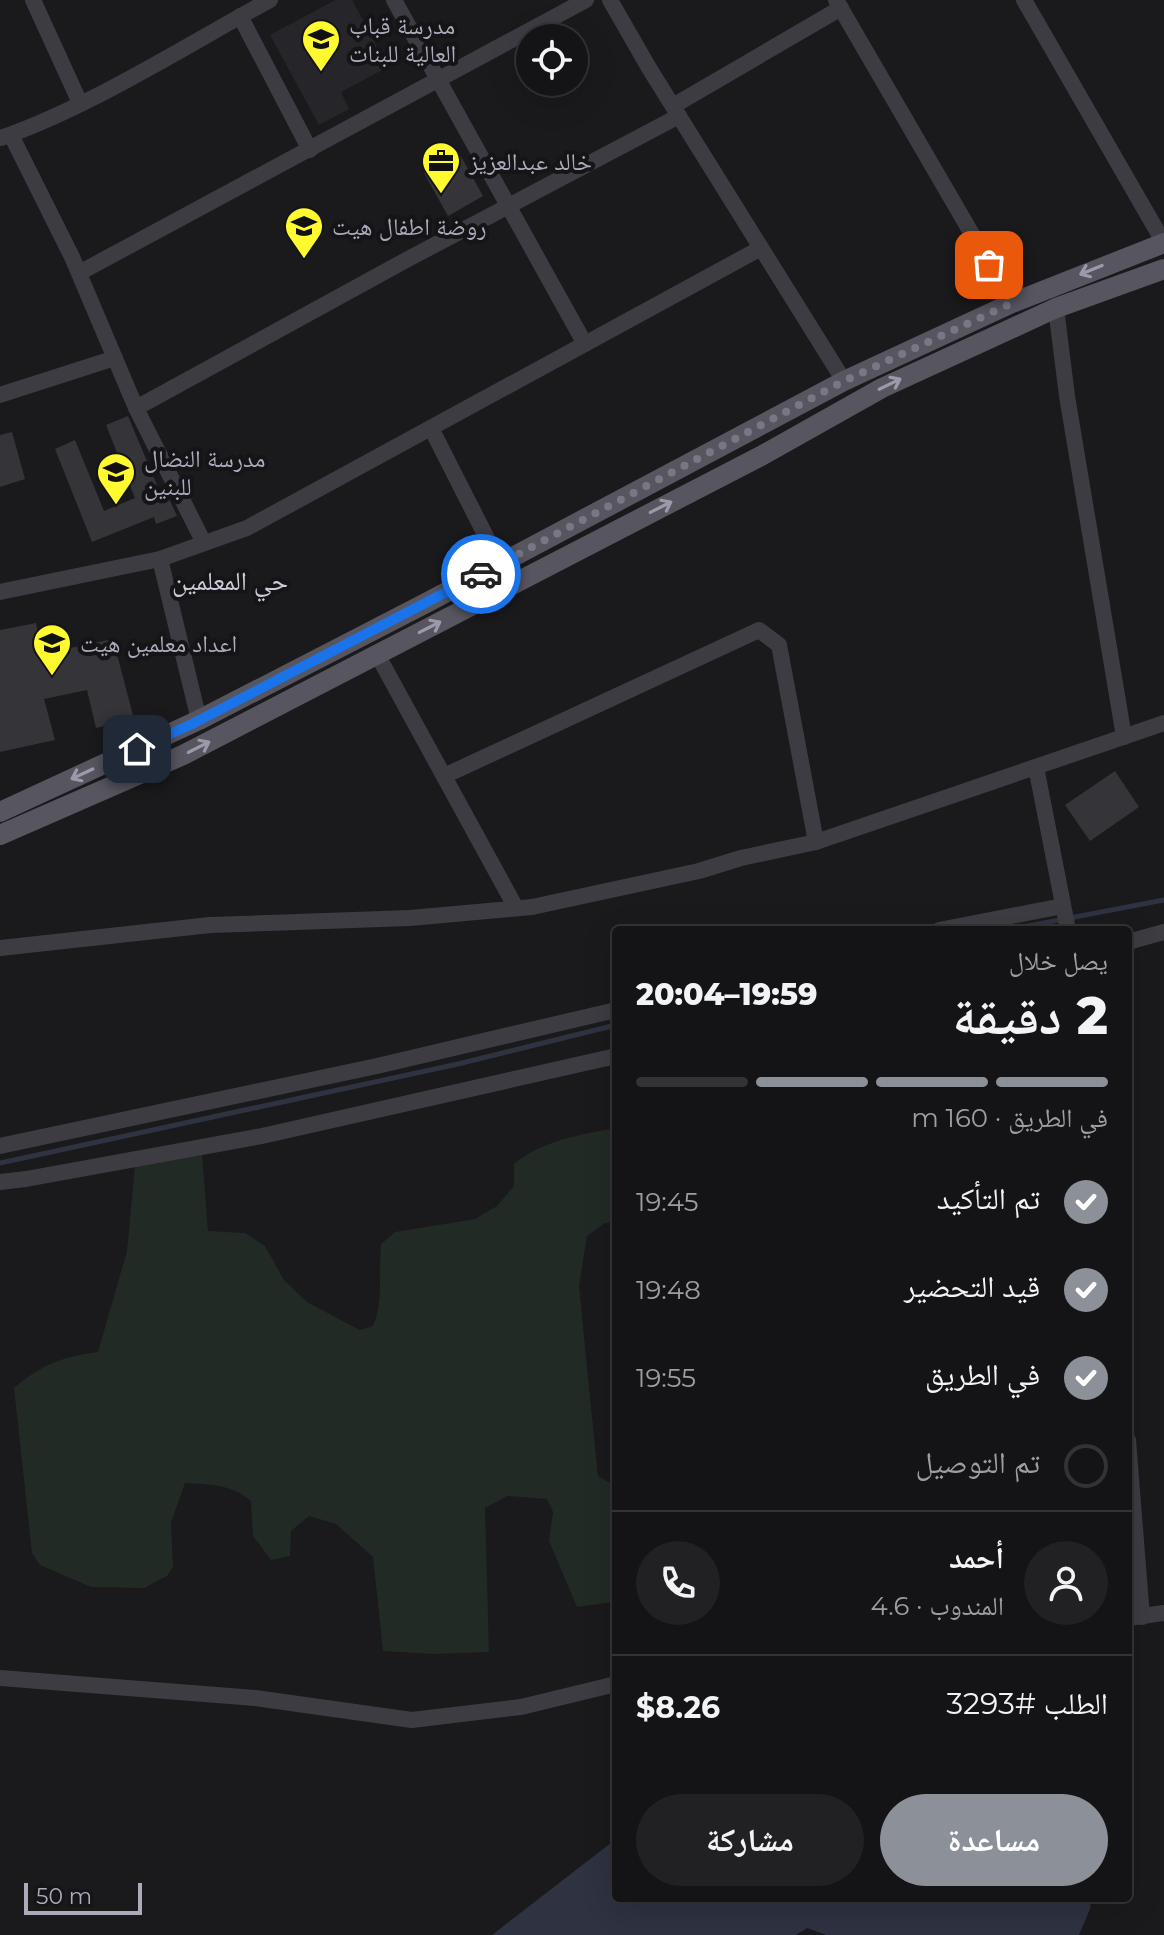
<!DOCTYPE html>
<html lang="ar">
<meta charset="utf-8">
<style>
body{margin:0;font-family:Montserrat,"Noto Naskh Arabic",sans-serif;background:#212022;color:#f1f3f6;direction:rtl;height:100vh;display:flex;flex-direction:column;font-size:30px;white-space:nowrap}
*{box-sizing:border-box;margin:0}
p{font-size:26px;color:#9d9ea0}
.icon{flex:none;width:44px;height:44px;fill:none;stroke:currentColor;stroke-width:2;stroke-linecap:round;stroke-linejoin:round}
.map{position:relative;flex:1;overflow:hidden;direction:ltr}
.sheet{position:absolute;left:612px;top:926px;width:520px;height:976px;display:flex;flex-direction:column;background:#141315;border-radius:8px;box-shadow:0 8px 32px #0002,0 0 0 2px #333234;direction:rtl}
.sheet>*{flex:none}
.buttons{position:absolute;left:516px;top:24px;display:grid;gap:16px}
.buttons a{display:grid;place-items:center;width:72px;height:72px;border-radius:50%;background:#141315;box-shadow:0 8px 32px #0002,0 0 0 2px #333234;font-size:40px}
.scale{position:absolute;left:24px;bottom:20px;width:118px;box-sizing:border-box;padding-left:8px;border:4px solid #ababbc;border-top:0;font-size:22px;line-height:28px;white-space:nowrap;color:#ababbc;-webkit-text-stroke:6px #151417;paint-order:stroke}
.pin{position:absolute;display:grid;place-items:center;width:68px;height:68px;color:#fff;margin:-34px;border-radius:16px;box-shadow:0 4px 12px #0006}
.courier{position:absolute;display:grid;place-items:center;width:80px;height:80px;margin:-40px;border:6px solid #1a73e8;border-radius:50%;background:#fff;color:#222;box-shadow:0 2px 10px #0007}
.overview em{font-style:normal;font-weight:800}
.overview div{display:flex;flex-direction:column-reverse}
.overview{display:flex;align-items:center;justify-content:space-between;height:136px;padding:0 24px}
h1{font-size:52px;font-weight:800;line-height:60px}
.bar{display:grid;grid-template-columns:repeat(4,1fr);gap:12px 8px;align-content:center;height:96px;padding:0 24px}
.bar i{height:10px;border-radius:6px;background:#333234}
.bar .on{background:#8c9099}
.bar p{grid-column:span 4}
.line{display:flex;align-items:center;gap:20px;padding:0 24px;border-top:2px solid #333234}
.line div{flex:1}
.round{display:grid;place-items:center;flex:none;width:84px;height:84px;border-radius:42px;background:#212022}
ol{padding:0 24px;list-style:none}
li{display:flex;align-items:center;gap:24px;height:88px}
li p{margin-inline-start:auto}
li .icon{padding:8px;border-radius:50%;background:#8c9099;color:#fff;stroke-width:4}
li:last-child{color:#9d9ea0}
li i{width:44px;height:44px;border:4px solid #333234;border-radius:50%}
.action{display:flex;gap:16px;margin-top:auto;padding:16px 24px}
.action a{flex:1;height:92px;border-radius:48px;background:#8c9099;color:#fff;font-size:32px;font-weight:800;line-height:92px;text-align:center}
.action a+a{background:#212022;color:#f1f3f6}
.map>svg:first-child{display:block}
.built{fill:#262529}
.green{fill:#212a25}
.water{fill:#2e3241}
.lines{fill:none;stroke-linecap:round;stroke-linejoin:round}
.stream{stroke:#2e3241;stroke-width:5}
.building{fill:#353438}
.minor{stroke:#3d3c43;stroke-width:16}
.major{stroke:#575660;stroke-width:20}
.oneway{stroke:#9a9aaa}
.done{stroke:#787884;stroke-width:8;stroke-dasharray:0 14.4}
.route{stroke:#1a73e8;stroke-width:10}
.labels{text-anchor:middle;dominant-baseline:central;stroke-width:8;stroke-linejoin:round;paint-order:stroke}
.poi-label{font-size:24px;fill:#ababbc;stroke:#151417;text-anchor:start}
.neighbourhood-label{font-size:26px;fill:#cdccd8;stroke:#151417}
</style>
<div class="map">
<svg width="1164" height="1935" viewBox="0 0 1164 1935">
<rect width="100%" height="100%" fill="#1a191c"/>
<!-- built -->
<path class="built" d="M335,0H352L388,67L341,92L349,109L319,125L270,35Z"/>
<!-- green -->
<path class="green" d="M616,1128V1222L605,1223L587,1236L579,1286L598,1476L616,1486L614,1602L577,1607L549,1541L553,1512L547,1499L507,1496L485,1508L489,1652L433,1654L383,1651L373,1557L336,1524L309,1516L291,1531L290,1556L271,1560L253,1536L251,1501C233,1485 209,1484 185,1483L171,1523L173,1567L167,1576L144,1588L91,1587L40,1565L32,1553L14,1388C42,1364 62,1357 98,1352L127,1251L135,1165L202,1154L208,1231L245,1233L265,1246L284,1280L307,1302L360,1330L373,1326C384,1301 378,1271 381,1244L395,1232L475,1219L497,1206L514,1186V1164C543,1140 579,1135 616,1128Z"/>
<!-- water -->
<path class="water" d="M616,1839V1898H1091L1090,1909L1079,1935H826L807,1928L796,1935H492Z"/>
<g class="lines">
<!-- stream -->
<g class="stream">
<path d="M1007,930L1164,900"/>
<path d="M0,1163L458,1064L616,1025"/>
</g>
</g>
<!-- building -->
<g class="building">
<path d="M459,153L483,196L448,216L424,173Z"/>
<path d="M128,416L159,490L164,488L177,516L156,524L154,517L92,542L55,449L75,440L104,511L135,498L106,425Z"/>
<path d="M12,432L25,479L0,487V435Z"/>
<path d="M36,623L42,654L113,639L134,719L96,728L87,690L44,699L55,740L0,752V630Z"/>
<path d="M1115,771L1139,807L1090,841L1065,805Z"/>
</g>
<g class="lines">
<!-- minor -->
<g class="minor">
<path d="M33,0L80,103"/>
<path d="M394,0L585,344"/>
<path d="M610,0L649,68L844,381"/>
<path d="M836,0L1012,303"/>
<path d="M1024,0L1164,243"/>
<path d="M240,16L310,150"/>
<path d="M673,106L841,8"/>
<path d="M11,135L72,257L136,408L204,543"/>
<path d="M1,138C92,106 185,46 270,0"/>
<path d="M79,273L586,0"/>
<path d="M1056,308L1067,396L1124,737"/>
<path d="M0,395L115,358"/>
<path d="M136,408L408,259L679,116"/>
<path d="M431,428L500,564"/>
<path d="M160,559L199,720"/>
<path d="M0,592L160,559L247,528L761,248"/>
<path d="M377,654L516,908"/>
<path d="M1036,767L1068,930"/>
<path d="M444,776L759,630L779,645L816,842"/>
<path d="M939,930L1063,906"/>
<path d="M1128,942L1164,932"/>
<path d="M0,948L210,925L410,918L532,907L699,871L741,858L816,842L1164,723"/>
<path d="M0,1146L377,1066L616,1010"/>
<path d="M0,1182L26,1179L262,1136L616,1056"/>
<path d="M1128,1440L1142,1617"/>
<path d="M1128,1618L1164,1613"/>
<path d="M0,1678L255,1698L412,1720L521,1707L616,1684"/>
</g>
<!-- major -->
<g class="major">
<path d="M0,812L199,720L426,603L844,381L1012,303L1164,243"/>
<path d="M0,835L183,755L761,456L882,388L1056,308L1164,269"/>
</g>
</g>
<!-- one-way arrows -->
<defs><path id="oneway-shaft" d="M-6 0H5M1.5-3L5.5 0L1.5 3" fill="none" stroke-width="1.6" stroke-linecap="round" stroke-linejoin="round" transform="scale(2)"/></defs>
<g class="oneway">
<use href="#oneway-shaft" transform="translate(1091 270) rotate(158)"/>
<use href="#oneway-shaft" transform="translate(890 384) rotate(-26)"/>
<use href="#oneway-shaft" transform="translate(661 507) rotate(-27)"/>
<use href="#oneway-shaft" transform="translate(430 627) rotate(-27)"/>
<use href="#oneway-shaft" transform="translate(199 747) rotate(-27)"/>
<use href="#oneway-shaft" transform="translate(82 774) rotate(155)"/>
</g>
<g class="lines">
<!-- done -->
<path class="done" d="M481,574L844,381L1012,303L989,265"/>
<!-- route -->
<path class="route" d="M137,749L192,724L481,574"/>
</g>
<!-- icons -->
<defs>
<g id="school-pin" transform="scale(2)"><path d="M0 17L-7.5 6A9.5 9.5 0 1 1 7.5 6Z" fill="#fefa2f" stroke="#151417"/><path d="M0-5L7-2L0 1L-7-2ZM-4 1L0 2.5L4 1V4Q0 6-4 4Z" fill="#111"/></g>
<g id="office-pin" transform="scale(2)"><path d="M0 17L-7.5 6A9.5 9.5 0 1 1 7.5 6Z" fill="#fefa2f" stroke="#151417"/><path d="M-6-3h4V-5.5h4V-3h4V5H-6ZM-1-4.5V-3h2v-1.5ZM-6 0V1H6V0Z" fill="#111"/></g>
</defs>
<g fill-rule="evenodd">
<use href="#school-pin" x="321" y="39"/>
<use href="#office-pin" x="441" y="161"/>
<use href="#school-pin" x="304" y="226"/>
<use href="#school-pin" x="116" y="472"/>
<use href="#school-pin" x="52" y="643"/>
</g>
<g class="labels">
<!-- poi labels -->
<g class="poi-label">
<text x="349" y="25">مدرسة قباب<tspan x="349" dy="28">العالية للبنات</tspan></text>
<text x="469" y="161">خالد عبدالعزيز</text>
<text x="332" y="226">روضة اطفال هيت</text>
<text x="144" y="458">مدرسة النضال<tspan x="144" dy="28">للبنين</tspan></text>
<text x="80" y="643">اعداد معلمين هيت</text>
</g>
<!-- neighbourhood labels -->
<g class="neighbourhood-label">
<text x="230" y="581">حي المعلمين</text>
</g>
</g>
</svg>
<div class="buttons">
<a><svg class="icon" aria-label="locate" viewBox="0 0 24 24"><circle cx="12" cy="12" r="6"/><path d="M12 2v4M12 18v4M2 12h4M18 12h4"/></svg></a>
</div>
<div class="scale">50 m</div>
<div class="pin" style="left:989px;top:265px;background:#ea580c"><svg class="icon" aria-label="bag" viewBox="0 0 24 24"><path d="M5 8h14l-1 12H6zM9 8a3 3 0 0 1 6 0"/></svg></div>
<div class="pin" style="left:137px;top:749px;background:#1f2937"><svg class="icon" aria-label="home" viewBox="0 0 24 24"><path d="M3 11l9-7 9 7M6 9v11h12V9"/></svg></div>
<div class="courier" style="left:481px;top:574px"><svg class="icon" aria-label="car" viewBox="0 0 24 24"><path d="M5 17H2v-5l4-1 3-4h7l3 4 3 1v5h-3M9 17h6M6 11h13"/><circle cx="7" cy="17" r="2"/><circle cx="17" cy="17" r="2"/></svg></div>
<section class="sheet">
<div class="overview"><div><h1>2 دقيقة</h1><p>يصل خلال</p></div><em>19:59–20:04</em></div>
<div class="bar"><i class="on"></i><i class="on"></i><i class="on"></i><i></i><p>في الطريق · 160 m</p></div>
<ol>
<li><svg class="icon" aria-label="check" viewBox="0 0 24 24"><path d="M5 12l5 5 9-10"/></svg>تم التأكيد<p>19:45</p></li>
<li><svg class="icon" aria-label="check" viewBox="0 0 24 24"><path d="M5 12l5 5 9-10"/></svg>قيد التحضير<p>19:48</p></li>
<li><svg class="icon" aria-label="check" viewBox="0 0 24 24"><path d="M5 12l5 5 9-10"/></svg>في الطريق<p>19:55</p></li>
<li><i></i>تم التوصيل</li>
</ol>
<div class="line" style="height:144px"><a class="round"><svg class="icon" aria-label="person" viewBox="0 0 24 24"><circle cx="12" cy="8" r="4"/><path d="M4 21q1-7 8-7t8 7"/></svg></a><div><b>أحمد</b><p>المندوب · 4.6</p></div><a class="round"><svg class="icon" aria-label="phone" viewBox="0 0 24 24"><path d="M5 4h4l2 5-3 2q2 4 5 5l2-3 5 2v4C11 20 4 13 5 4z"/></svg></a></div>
<div class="line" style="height:104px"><div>الطلب #3293</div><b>$8.26</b></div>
<div class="action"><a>مساعدة</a><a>مشاركة</a></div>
</section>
</div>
